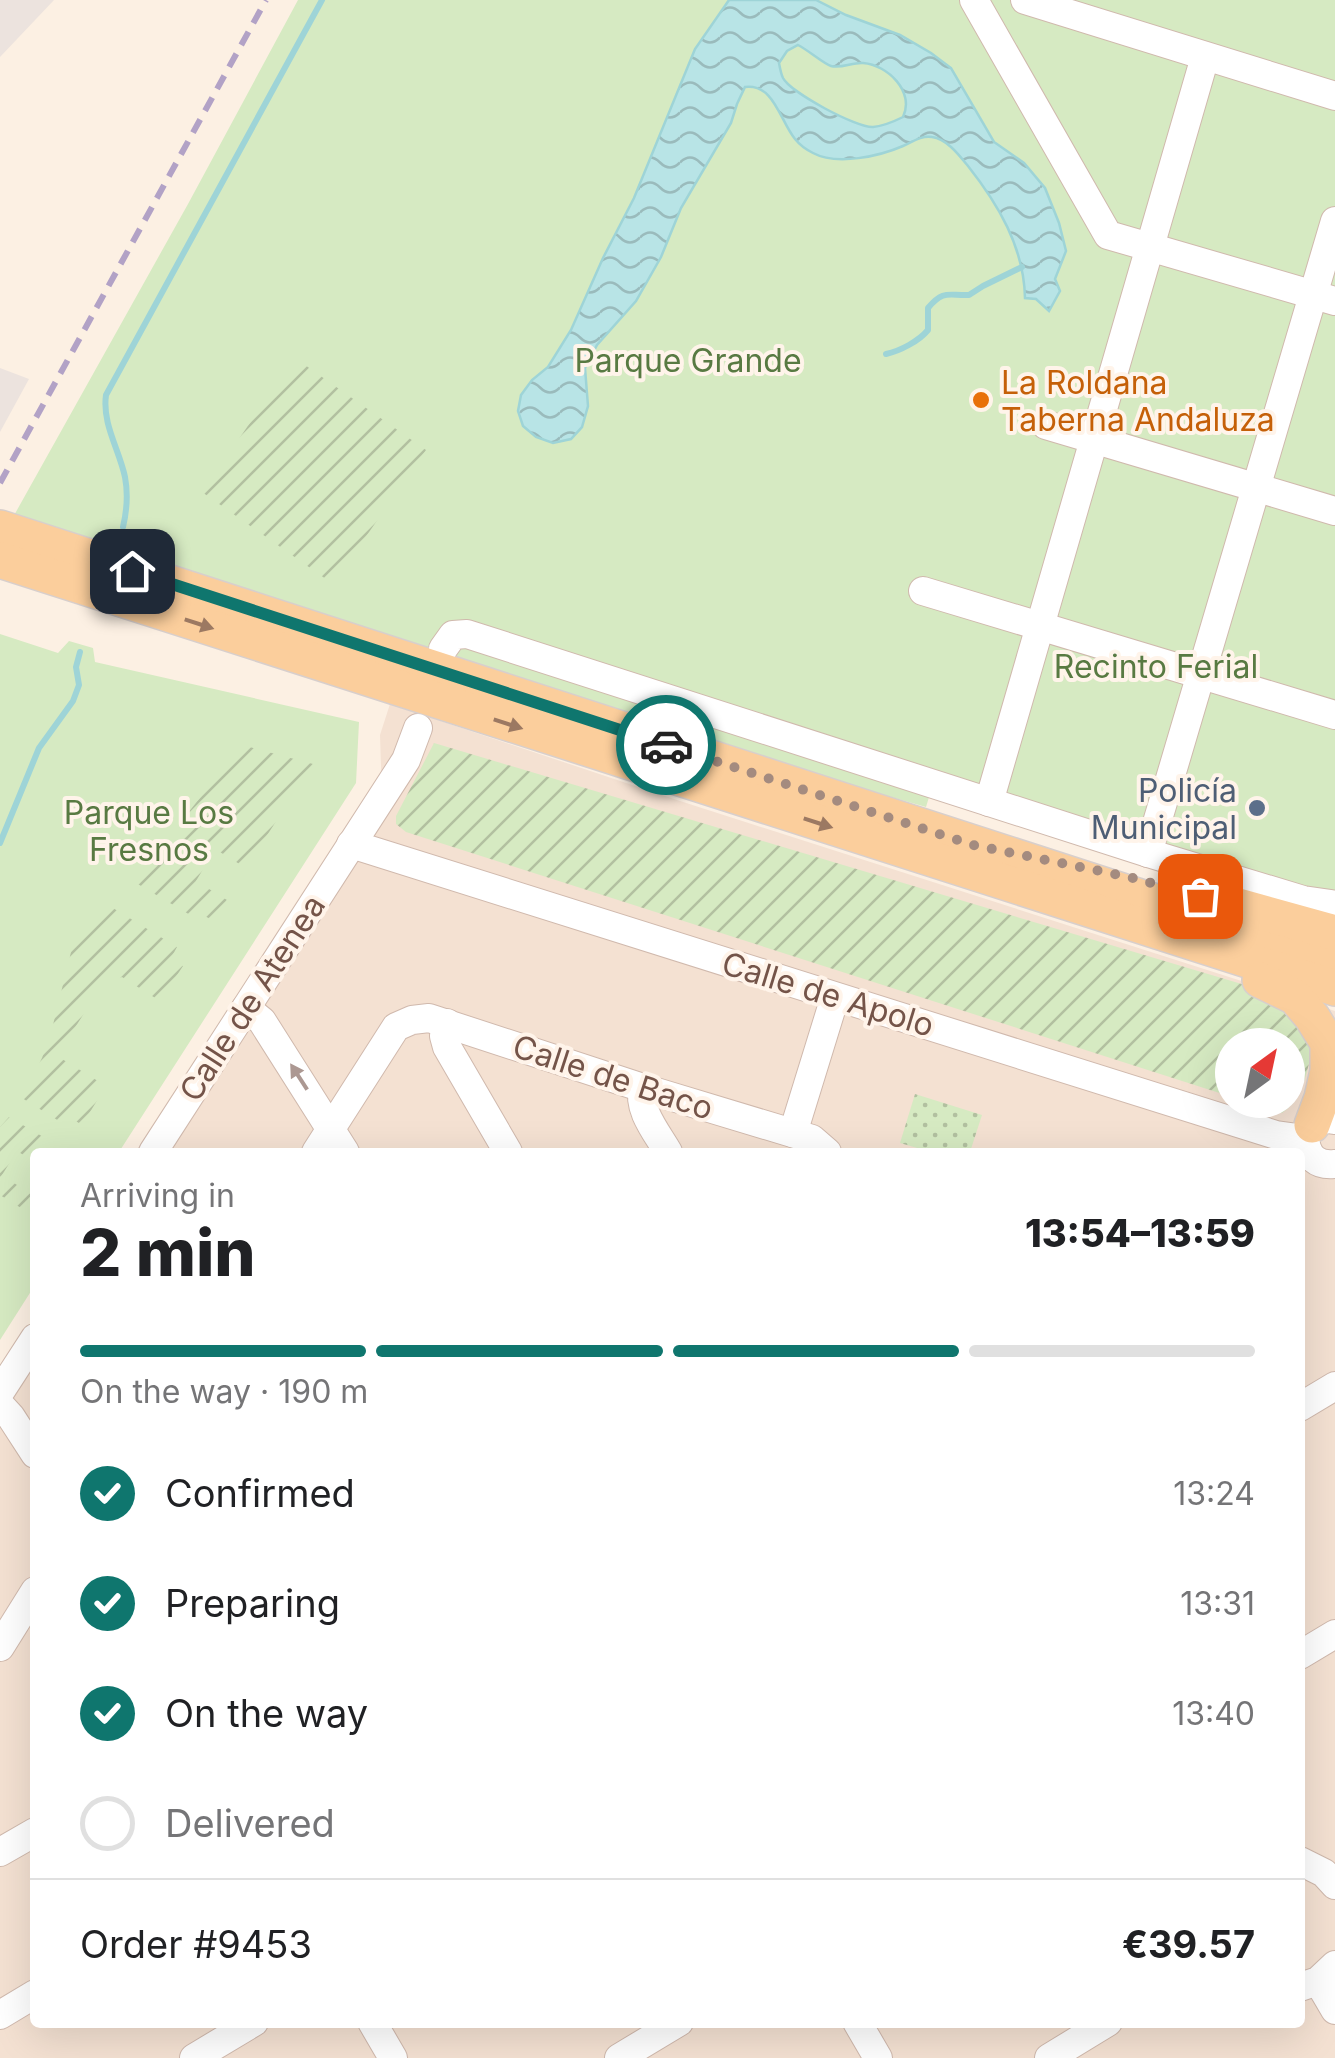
<!DOCTYPE html>
<meta charset="utf-8">
<style>
body{margin:0;font-family:Inter,sans-serif;background:#f6f6f6;color:#202124;height:100vh;display:flex;flex-direction:column;font-size:38px;white-space:nowrap}
*{box-sizing:border-box;margin:0}
p{font-size:32px;color:#757577}
.icon{flex:none;width:55px;height:55px;fill:none;stroke:currentColor;stroke-width:2;stroke-linecap:round;stroke-linejoin:round}
.map{position:relative;flex:1;overflow:hidden}
.side{position:absolute;left:30px;top:1148px;width:1275px;height:880px;display:flex;flex-direction:column;background:#fff;border-radius:10px;box-shadow:0 10px 40px #0002}
.side>*{flex:none}
.needle{width:65px;rotate:33deg}
.buttons{position:absolute;left:1215px;top:1028px;display:grid;gap:20px}
.buttons a{display:grid;place-items:center;width:90px;height:90px;border-radius:50%;background:#fff;box-shadow:0 10px 40px #0002;font-size:50px}
.pin{position:absolute;display:grid;place-items:center;width:85px;height:85px;color:#fff;margin:-42px;border-radius:20px;box-shadow:0 5px 15px #0006}
.courier{position:absolute;display:grid;place-items:center;width:100px;height:100px;margin:-50px;border:8px solid #0f766e;border-radius:50%;background:#fff;color:#222;box-shadow:0 2px 12px #0007}
.overview em{font-style:normal;font-weight:800}
.overview div{display:flex;flex-direction:column-reverse}
.overview{display:flex;align-items:center;justify-content:space-between;height:170px;padding:0 50px}
h1{font-size:65px;font-weight:800;line-height:75px}
.bar{display:grid;grid-template-columns:repeat(4,1fr);gap:15px 10px;align-content:center;height:120px;padding:0 50px}
.bar i{height:12px;border-radius:8px;background:#e0e0e0}
.bar .on{background:#0f766e}
.bar p{grid-column:span 4}
.line{display:flex;align-items:center;gap:25px;padding:0 50px;border-top:2px solid #e0e0e0}
.line div{flex:1}
ol{padding:0 50px;list-style:none}
li{display:flex;align-items:center;gap:30px;height:110px}
li p{margin-inline-start:auto}
li .icon{padding:10px;border-radius:50%;background:#0f766e;color:#fff;stroke-width:4}
li:last-child{color:#757577}
li i{width:55px;height:55px;border:5px solid #e0e0e0;border-radius:50%}
.map>svg:first-child{display:block}
.residential{fill:#f4e1d2;fill-rule:evenodd}
.industrial{fill:#ece3de}
.grass{fill:url(#grass-dots)}
.park{fill:#d6eac2}
.garden{fill:url(#garden-furrows)}
.water{fill:url(#water-waves);stroke:#9ed4d7;stroke-width:2.5;fill-rule:evenodd}
.lines{fill:none;stroke-linecap:round;stroke-linejoin:round}
.stream{stroke:#9ed4d7;stroke-width:6}
.minor-casing{stroke:#d0b9ad;stroke-width:30}
.major-casing{stroke:#d8cfcc;stroke-width:38}
.minor{stroke:#fff;stroke-width:28}
.major{stroke:#fbce9c;stroke-width:35}
.rail{stroke:#b2a2c6;stroke-width:6;stroke-dasharray:15 10;stroke-linecap:butt}
.oneway{fill:#9c7962}
.oneway2{fill:#ac9892}
.done{stroke:#a48b7f;stroke-width:10;stroke-dasharray:0 18}
.route{stroke:#0f766e;stroke-width:12}
.food-dot{fill:#e8710a;stroke:#fff4ea;stroke-width:4}
.service-dot{fill:#5c6f8a;stroke:#fff4ea;stroke-width:4}
.labels{text-anchor:middle;dominant-baseline:central;stroke-width:8;stroke-linejoin:round;paint-order:stroke}
.park-label{font-size:32px;fill:#587a42;stroke:#fff4ea}
.food-label{font-size:32px;fill:#c56008;stroke:#fff4ea;text-anchor:start}
.service-label{font-size:32px;fill:#4e5e75;stroke:#fff4ea;text-anchor:end}
.street-label{font-size:32px;fill:#745449;stroke:#fff4ea}
</style>
<div class="map">
<svg width="1335" height="2058" viewBox="0 0 1335 2058">
<defs>
<pattern id="grass-dots" width="8" height="8" patternUnits="userSpaceOnUse" patternTransform="scale(2.5)"><rect width="8" height="8" fill="#d6eac2"/><path d="M2 2h.1M6 6h.1" fill="none" stroke="#b2c0a0" stroke-width="1.8" stroke-linecap="round"/></pattern>
<pattern id="garden-furrows" width="10" height="10" patternUnits="userSpaceOnUse" patternTransform="scale(2.5)"><rect width="10" height="10" fill="#d6eac2"/><path d="M-1 1l2-2M0 10L10 0M9 11l2-2" fill="none" stroke="#b2c0a0"/></pattern>
<pattern id="water-waves" width="16" height="10" patternUnits="userSpaceOnUse" patternTransform="scale(2.5)"><rect width="16" height="10" fill="#b8e4e6"/><path d="M0 5q4-4 8 0t8 0" fill="none" stroke="#9abbbc"/></pattern>
</defs>
<rect width="100%" height="100%" fill="#fcf0e3"/>
<!-- residential -->
<path class="residential" d="M390,704L680,801L1335,1011V2058H0V1392L35,1338V2022H1300V1152H153L382,796L380,735ZM1232,1045H1288V1100H1232Z"/>
<!-- industrial -->
<g class="industrial">
<path d="M0,0H54L0,57Z"/>
<path d="M0,368L29,379L0,432Z"/>
</g>
<!-- grass -->
<path class="grass" d="M915,1094L982,1115L970,1152H931L900,1143Z"/>
<!-- park -->
<g class="park">
<path d="M298,0H1335V913L933,784L926,807L644,726L12,519L188,204Z"/>
<path d="M0,634L58,653L69,641L93,648L95,662L359,722L356,783L119,1152H35V1285L0,1340Z"/>
</g>
<!-- garden -->
<g class="garden">
<path d="M295,358L426,450L333,584L202,492Z"/>
<path d="M434,743L1245,985L1278,1001L1314,1041C1308,1067 1304,1098 1282,1113L1242,1100H1288V1045H1232V1097L406,832L396,824V816Z"/>
<path d="M242,745L313,764L246,868L215,849L196,881L227,900L214,921L201,914L197,919L131,880L132,873L176,828Z"/>
<path d="M103,902L177,947L171,958L183,966L160,1001L122,977L102,985L69,1037L62,1059L106,1086L82,1125L65,1114L59,1121L22,1098L42,1058L51,1033L74,940L84,920Z"/>
<path d="M9,1117L45,1138L49,1152H35V1162L17,1151L2,1175L35,1197L26,1211L0,1195V1127Z"/>
</g>
<!-- water -->
<path class="water" d="M729,0H816L846,15L900,35L931,53L951,68L994,142L1024,163L1045,188L1059,223L1066,251L1055,279L1060,291L1049,311L1036,299L1025,298C1024,247 998,204 968,166C959,155 947,139 932,137C922,135 912,142 903,146C880,156 837,166 813,153C807,150 799,144 795,139C780,121 774,83 745,87L737,104L731,123L681,208L661,257L636,301L597,345L585,368L588,406L582,427L571,439L553,443L536,437L523,426L518,411L521,395L532,380L548,367L571,330L603,258L634,198L695,49ZM798,45C808,50 824,64 831,66C841,69 853,62 863,63C888,65 915,92 903,117C895,121 883,126 873,127C857,128 791,93 783,78C781,74 780,68 779,63L787,51Z"/>
<g class="lines">
<!-- stream -->
<g class="stream">
<path d="M886,354C900,351 919,341 928,330V308C944,289 949,296 969,295L983,286L1022,267"/>
<path d="M123,527C127,510 128,493 125,477C119,449 102,424 106,395L322,0"/>
<path d="M0,843L39,748L73,701L79,685L76,667L80,652"/>
</g>
<!-- minor casing -->
<g class="minor-casing">
<g id="minor">
<path d="M974,0L1108,235L1335,301"/>
<path d="M1025,0L1335,96"/>
<path d="M1046,425L1335,511"/>
<path d="M923,591L1335,715"/>
<path d="M443,649L453,635L467,634L1148,853L1303,900L1331,904"/>
<path d="M989,802L1205,57"/>
<path d="M351,844L1276,1135L1305,1139"/>
<path d="M1148,853L1335,221"/>
<path d="M246,1008L262,1021L345,1152"/>
<path d="M447,1023L444,1036L447,1047L508,1152"/>
<path d="M643,1088C637,1110 658,1134 668,1152"/>
<path d="M1335,1120C1320,1117 1310,1124 1305,1139C1307,1157 1317,1166 1335,1164"/>
<path d="M793,1133L835,997"/>
<path d="M153,1152L406,760L418,728"/>
<path d="M316,1152L396,1027L412,1020L429,1018L643,1088L812,1139L827,1152"/>
<path d="M0,1392L35,1338"/>
<path d="M0,1405L11,1417L35,1454"/>
<path d="M1300,1407L1335,1386"/>
<path d="M0,1647L35,1591"/>
<path d="M1300,1655L1335,1634"/>
<path d="M0,1852L35,1832"/>
<path d="M1300,1861L1324,1873L1335,1885"/>
<path d="M1318,1981L1335,2010"/>
<path d="M1300,1987L1318,1981L1335,1965"/>
<path d="M0,2015L35,1994"/>
<path d="M372,2022L393,2058"/>
<path d="M857,2022L878,2058"/>
<path d="M194,2058L254,2022"/>
<path d="M619,2058L679,2022"/>
<path d="M1049,2058L1108,2022"/>
</g>
</g>
<!-- major casing -->
<g class="major-casing">
<g id="major">
<path d="M0,528L1335,960"/>
<path d="M0,560L1335,988"/>
<path d="M1235,905L1335,933"/>
<path d="M1260,980L1295,997L1312,1017L1328,1043V1071L1322,1098L1312,1125"/>
</g>
</g>
<!-- minor -->
<use href="#minor" class="minor"/>
<!-- major -->
<use href="#major" class="major"/>
<!-- rail -->
<path class="rail" d="M0,483L266,0"/>
</g>
<!-- one-way arrows -->
<defs><path id="oneway-solid" d="M-6-.8H1V-3.2L6.5 0L1 3.2V.8H-6Z" transform="scale(2.5)"/></defs>
<g class="oneway">
<use href="#oneway-solid" transform="translate(199 624) rotate(18)"/>
<use href="#oneway-solid" transform="translate(508 724) rotate(18)"/>
<use href="#oneway-solid" transform="translate(818 823) rotate(18)"/>
</g>
<use class="oneway2" href="#oneway-solid" transform="translate(299 1077) rotate(-123)"/>
<g class="lines">
<!-- done -->
<path class="done" d="M666,745L973,845L1129,877L1200,896"/>
<!-- route -->
<path class="route" d="M132,571L666,745"/>
</g>
<!-- markers -->
<circle class="food-dot" cx="981" cy="400" r="10"/>
<circle class="service-dot" cx="1257" cy="808" r="10"/>
<g class="labels">
<!-- park labels -->
<g class="park-label">
<text x="688" y="360">Parque Grande</text>
<text x="1156" y="666">Recinto Ferial</text>
<text x="149" y="812">Parque Los<tspan x="149" dy="37">Fresnos</tspan></text>
</g>
<!-- food labels -->
<g class="food-label">
<text x="1001" y="382">La Roldana<tspan x="1001" dy="37">Taberna Andaluza</tspan></text>
</g>
<!-- service labels -->
<g class="service-label">
<text x="1237" y="790">Policía<tspan x="1237" dy="37">Municipal</tspan></text>
</g>
<!-- street labels -->
<g class="street-label">
<text transform="translate(828 994) rotate(17)">Calle de Apolo</text>
<text transform="translate(252 998) rotate(-57)">Calle de Atenea</text>
<text transform="translate(613 1077) rotate(18)">Calle de Baco</text>
</g>
</g>
</svg>
<div class="buttons">
<a><svg class="needle" viewBox="-14 -14 28 28"><path d="M0-13l5 13h-10z" fill="#e53935"/><path d="M0 13l5-13h-10z" fill="#757577"/></svg></a>
</div>
<div class="pin" style="left:1200px;top:896px;background:#ea580c"><svg class="icon" aria-label="bag" viewBox="0 0 24 24"><path d="M5 8h14l-1 12H6zM9 8a3 3 0 0 1 6 0"/></svg></div>
<div class="pin" style="left:132px;top:571px;background:#1f2937"><svg class="icon" aria-label="home" viewBox="0 0 24 24"><path d="M3 11l9-7 9 7M6 9v11h12V9"/></svg></div>
<div class="courier" style="left:666px;top:745px"><svg class="icon" aria-label="car" viewBox="0 0 24 24"><path d="M5 17H2v-5l4-1 3-4h7l3 4 3 1v5h-3M9 17h6M6 11h13"/><circle cx="7" cy="17" r="2"/><circle cx="17" cy="17" r="2"/></svg></div>
<section class="side">
<div class="overview"><div><h1>2 min</h1><p>Arriving in</p></div><em>13:54–13:59</em></div>
<div class="bar"><i class="on"></i><i class="on"></i><i class="on"></i><i></i><p>On the way · 190 m</p></div>
<ol>
<li><svg class="icon" aria-label="check" viewBox="0 0 24 24"><path d="M5 12l5 5 9-10"/></svg>Confirmed<p>13:24</p></li>
<li><svg class="icon" aria-label="check" viewBox="0 0 24 24"><path d="M5 12l5 5 9-10"/></svg>Preparing<p>13:31</p></li>
<li><svg class="icon" aria-label="check" viewBox="0 0 24 24"><path d="M5 12l5 5 9-10"/></svg>On the way<p>13:40</p></li>
<li><i></i>Delivered</li>
</ol>
<div class="line" style="height:130px"><div>Order #9453</div><b>€39.57</b></div>
</section>
</div>
